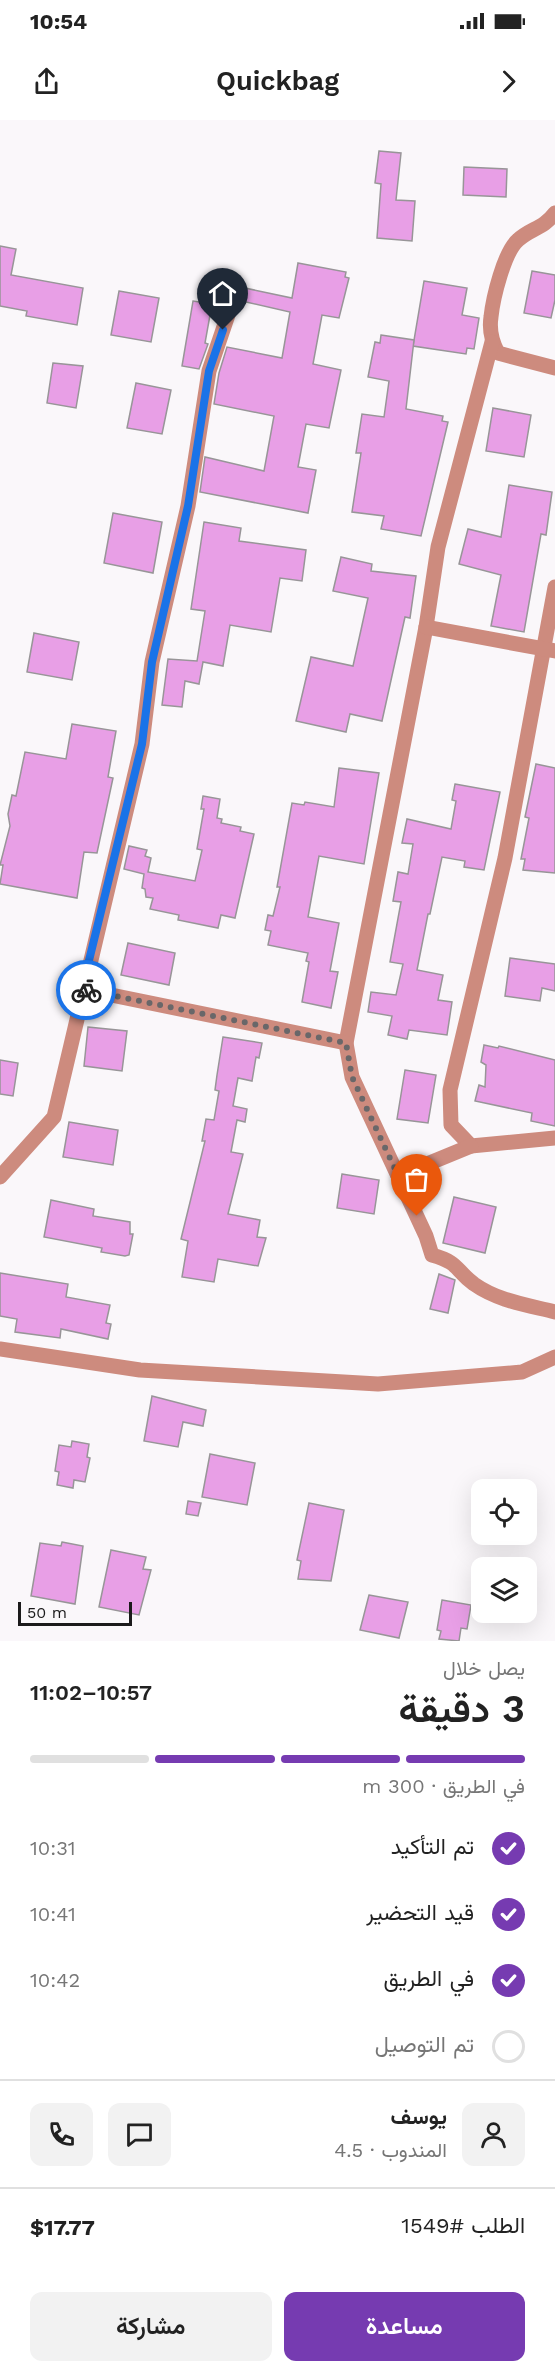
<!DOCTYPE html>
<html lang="ar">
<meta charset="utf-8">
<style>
body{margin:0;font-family:"Work Sans",Vazirmatn,sans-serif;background:#f2f2f2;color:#222;direction:rtl;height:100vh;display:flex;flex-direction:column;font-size:22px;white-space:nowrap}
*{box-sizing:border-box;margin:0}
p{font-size:20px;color:#767676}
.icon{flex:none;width:33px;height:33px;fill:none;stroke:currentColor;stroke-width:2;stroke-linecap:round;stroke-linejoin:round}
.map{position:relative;height:1521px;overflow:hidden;direction:ltr}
.details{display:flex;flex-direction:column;background:#fff;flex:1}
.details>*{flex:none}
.buttons{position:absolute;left:471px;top:1359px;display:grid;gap:12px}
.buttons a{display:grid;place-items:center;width:66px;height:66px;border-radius:12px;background:#fff;box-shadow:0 6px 24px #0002;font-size:30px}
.scale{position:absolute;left:18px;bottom:15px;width:114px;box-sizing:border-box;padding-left:6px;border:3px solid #1b1a1b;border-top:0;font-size:16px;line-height:21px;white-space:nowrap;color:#1b1a1b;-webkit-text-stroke:4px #faf7fa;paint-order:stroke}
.pin{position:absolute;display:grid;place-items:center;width:51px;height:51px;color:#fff;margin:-62px -26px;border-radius:50% 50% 50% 0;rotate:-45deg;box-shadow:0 0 6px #0007}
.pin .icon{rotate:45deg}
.courier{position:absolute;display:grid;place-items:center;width:60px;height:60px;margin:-30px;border:4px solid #1a73e8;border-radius:50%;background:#fff;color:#222;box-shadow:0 2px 8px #0007}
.head em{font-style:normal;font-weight:600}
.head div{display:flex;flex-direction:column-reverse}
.head{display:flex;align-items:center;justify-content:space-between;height:102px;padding:0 30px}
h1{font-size:39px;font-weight:600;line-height:45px}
.bar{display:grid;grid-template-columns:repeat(4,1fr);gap:9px 6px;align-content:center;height:72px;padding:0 30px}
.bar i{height:8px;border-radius:4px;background:#e0e0e0}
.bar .active{background:#763bb1}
.bar p{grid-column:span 4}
.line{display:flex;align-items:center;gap:15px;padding:0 30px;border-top:2px solid #e0e0e0}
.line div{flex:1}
.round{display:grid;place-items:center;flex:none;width:63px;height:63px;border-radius:12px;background:#f2f2f2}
ol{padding:0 30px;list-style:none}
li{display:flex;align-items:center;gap:18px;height:66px}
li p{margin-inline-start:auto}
li .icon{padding:6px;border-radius:50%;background:#763bb1;color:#fff;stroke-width:4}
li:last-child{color:#767676}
li i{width:33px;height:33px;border:3px solid #e0e0e0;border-radius:50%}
.button{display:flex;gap:12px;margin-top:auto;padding:12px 30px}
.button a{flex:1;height:69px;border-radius:12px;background:#763bb1;color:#fff;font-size:24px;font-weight:600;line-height:69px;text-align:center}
.button a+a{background:#f2f2f2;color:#222}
.status{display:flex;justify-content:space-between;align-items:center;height:42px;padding:0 30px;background:#fff;direction:ltr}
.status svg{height:16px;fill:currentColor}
header{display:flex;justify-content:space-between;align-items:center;height:78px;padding:0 30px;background:#fff;font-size:27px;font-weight:600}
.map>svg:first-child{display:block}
.building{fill:#e89fe6;stroke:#989598;stroke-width:1.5}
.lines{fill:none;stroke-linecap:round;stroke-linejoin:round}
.street{stroke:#cd8b7e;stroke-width:15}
.done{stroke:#696769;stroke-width:6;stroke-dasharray:0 10.8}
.route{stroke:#1a73e8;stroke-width:8}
</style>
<div class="status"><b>10:54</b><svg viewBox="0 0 49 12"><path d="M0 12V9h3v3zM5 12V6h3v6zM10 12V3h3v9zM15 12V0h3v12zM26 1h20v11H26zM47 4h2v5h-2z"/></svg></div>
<header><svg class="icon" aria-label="forward" viewBox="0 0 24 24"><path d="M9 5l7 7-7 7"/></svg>Quickbag<svg class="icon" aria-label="share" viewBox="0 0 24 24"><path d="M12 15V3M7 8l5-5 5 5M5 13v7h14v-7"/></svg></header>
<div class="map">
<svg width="555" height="1521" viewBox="0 0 555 1521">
<rect width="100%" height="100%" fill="#faf7fa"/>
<!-- building -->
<g class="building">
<path d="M379,31L401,33L396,80L415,81L412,121L377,118L381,64L375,63Z"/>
<path d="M464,47L507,49L506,77L463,75Z"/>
<path d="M0,126L16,129L11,155L83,168L77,205L26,196L27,191L0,186Z"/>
<path d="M298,143L346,152L345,157L349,158L339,198L322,195L313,244L341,250L329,308L306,304L298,347L316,350L308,393L200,372L205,337L264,351L274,296L214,284L219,253L227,227L282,238L290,192L237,180L240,167L292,178Z"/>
<path d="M532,151L555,155V180L551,198L524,193Z"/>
<path d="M424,161L467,168L462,195L479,198L474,229L467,228L466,234L413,226Z"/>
<path d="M119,171L159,178L151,222L111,215Z"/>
<path d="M193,181L212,184L205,223L208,224L199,249L182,246Z"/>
<path d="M381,215L414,220L406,289L443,296L442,301L448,302L421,416L381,409L384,396L352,392L361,333H356L362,294L384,297L389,261L368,257L375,222L380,223Z"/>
<path d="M53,243L83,246L76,288L47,283Z"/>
<path d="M136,263L171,270L162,314L127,308Z"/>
<path d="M493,288L531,295L524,337L486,331Z"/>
<path d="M509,365L552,372L546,415L541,414L524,512L491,506L501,455L459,444L468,409L501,417Z"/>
<path d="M113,393L162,402L153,453L104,443Z"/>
<path d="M204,402L241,408L239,421L306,430L302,461L280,458L271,512L230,505L223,546L203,542L199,564L185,561L182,587L162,585L168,539L197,541L205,491L191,489Z"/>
<path d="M341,437L372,444L371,451L416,456L410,498L405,497L382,601L350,594L346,612L296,601L311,537L353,546L368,478L333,471Z"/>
<path d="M34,513L79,522L72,560L27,552Z"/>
<path d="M72,604L116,611L108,657L113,658L97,733L84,732L77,778L0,764L3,745H0L10,706L8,694L12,675L16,676L25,632L66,639Z"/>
<path d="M536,644L555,648V753L523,750L525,739H521L529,698L525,697Z"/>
<path d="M339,648L379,653L364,744L319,736L308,797L339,803L330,851L338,852L331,888L302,882L309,842L306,841L308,833L268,825L271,811L265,810L268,795L273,796L280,767H277L292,683L304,685L305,682L334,687Z"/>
<path d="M455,664L500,672L484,750L464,747L465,741L442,737L430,794H428L417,850L443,855L438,880L452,882L447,915L409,910L407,919L388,915L392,896L368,892L371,872L396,875L403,844L390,842L401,782L393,781L398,752L408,754L413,724L402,723L407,699L451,709L456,681L452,680Z"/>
<path d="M203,676L220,679L217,698L222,699L221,703L241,707L240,711L254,714L235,798L221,795L218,808L178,800L179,795L150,789L153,778L146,777L145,769L142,768L144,754L124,749L129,726L147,730L145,736L151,738L148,752L195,761L202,730L197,729L204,689H201Z"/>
<path d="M128,823L175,833L169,865L121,855Z"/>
<path d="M510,838L555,844V871L542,868L540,881L505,876Z"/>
<path d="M88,907L127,911L122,951L84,946Z"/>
<path d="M223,917L262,923L259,938L256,937L252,961L238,958L233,986L247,989L245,1002L237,1000L231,1032L243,1034L228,1094L260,1100L257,1117L266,1118L258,1146L218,1139L214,1162L182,1157L188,1121L181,1119L205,1021H202L206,999L214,1000L219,971L215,970L217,955Z"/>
<path d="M484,925L498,928L499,926L555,940V1006L531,1001L532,993L475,981L479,965L485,967L486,945L481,942Z"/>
<path d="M0,940L18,943L13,976L0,974Z"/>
<path d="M405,950L436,955L428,1003L397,999Z"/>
<path d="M69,1002L118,1010L113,1045L63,1037Z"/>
<path d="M342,1054L379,1060L374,1094L337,1088Z"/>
<path d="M454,1077L496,1087L485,1133L443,1123Z"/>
<path d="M51,1080L94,1089L93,1096L130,1102V1114H133L129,1135L125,1136L101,1132L102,1128L44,1117Z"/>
<path d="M0,1153L68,1164L66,1177L110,1185L106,1203L111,1204L108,1219L61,1209L60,1218L15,1212L17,1199L0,1196Z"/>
<path d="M439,1154L455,1160L448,1193L430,1189Z"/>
<path d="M152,1276L206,1290L203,1306L183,1302L178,1327L144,1321Z"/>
<path d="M72,1321L89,1324L87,1337L90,1338L85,1362L74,1360L73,1368L57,1365L59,1352L55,1351L59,1325L71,1327Z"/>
<path d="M210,1334L255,1343L247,1385L202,1377Z"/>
<path d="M188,1381L201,1383L198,1396L186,1394Z"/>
<path d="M309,1383L344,1390L331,1461L298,1459L301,1441L297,1440Z"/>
<path d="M62,1422L83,1426L75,1484L31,1476L40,1423L61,1426Z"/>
<path d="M111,1430L146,1437L143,1449L151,1450L139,1495L99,1487Z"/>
<path d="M369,1475L408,1482L399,1518L360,1510Z"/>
<path d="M442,1480L471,1485L467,1509L461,1508L459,1521L439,1519L441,1511L437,1510Z"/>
</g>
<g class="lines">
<!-- street -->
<g class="street">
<path d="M555,93C543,109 531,108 518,120C504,132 493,178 491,197C489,210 492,222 498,233L555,248"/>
<path d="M492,222L438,427L426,507L346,923L352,957L426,1116L432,1135C460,1143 454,1149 474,1164C498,1181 527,1185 555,1192"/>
<path d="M555,467L505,738L450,970L451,1005L471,1026L555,1018"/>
<path d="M426,507L555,531"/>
<path d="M82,869L346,923"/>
<path d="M398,1056L471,1026"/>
<path d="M0,1057L54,997L142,624L152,542L188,386L209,251L230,189"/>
<path d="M0,1229L140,1250L378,1264L522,1252L555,1237"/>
</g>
</g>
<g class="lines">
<!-- done -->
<path class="done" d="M86,870L346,923L352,957L417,1096"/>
<!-- route -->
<path class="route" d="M86,870L82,869L142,624L152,542L188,386L209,251L223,210"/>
</g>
</svg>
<div class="buttons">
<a><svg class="icon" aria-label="locate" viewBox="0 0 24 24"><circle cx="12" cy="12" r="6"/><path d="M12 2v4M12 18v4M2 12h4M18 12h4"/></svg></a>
<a><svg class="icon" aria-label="layers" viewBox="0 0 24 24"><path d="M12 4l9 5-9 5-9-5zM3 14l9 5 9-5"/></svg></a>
</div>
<div class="scale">50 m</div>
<div class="pin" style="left:417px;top:1096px;background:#ea580c"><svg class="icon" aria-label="bag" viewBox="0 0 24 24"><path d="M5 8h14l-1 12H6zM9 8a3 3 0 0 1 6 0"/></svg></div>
<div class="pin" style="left:223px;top:210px;background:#1f2937"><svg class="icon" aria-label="home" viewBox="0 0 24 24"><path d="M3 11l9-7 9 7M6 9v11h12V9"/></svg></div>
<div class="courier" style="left:86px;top:870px"><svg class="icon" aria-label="bike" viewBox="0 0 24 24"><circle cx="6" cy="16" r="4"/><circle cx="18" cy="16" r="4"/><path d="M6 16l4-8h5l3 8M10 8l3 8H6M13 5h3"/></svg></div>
</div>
<section class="details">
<div class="head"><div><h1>3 دقيقة</h1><p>يصل خلال</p></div><em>10:57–11:02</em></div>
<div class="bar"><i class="active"></i><i class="active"></i><i class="active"></i><i></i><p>في الطريق · 300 m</p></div>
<ol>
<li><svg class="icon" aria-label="check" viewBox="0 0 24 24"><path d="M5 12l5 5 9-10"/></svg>تم التأكيد<p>10:31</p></li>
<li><svg class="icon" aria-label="check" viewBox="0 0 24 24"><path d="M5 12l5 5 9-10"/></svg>قيد التحضير<p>10:41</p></li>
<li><svg class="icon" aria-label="check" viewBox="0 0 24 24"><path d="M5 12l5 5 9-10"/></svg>في الطريق<p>10:42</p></li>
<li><i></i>تم التوصيل</li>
</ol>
<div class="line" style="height:108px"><a class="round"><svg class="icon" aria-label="person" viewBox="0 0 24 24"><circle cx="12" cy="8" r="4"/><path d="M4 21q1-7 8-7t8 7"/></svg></a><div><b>يوسف</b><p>المندوب · 4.5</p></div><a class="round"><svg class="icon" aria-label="chat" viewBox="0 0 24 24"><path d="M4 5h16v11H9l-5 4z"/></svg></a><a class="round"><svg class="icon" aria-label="phone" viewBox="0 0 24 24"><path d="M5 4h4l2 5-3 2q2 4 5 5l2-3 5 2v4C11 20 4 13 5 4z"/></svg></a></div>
<div class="line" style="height:78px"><div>الطلب #1549</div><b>$17.77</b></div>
<div class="button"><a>مساعدة</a><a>مشاركة</a></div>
</section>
